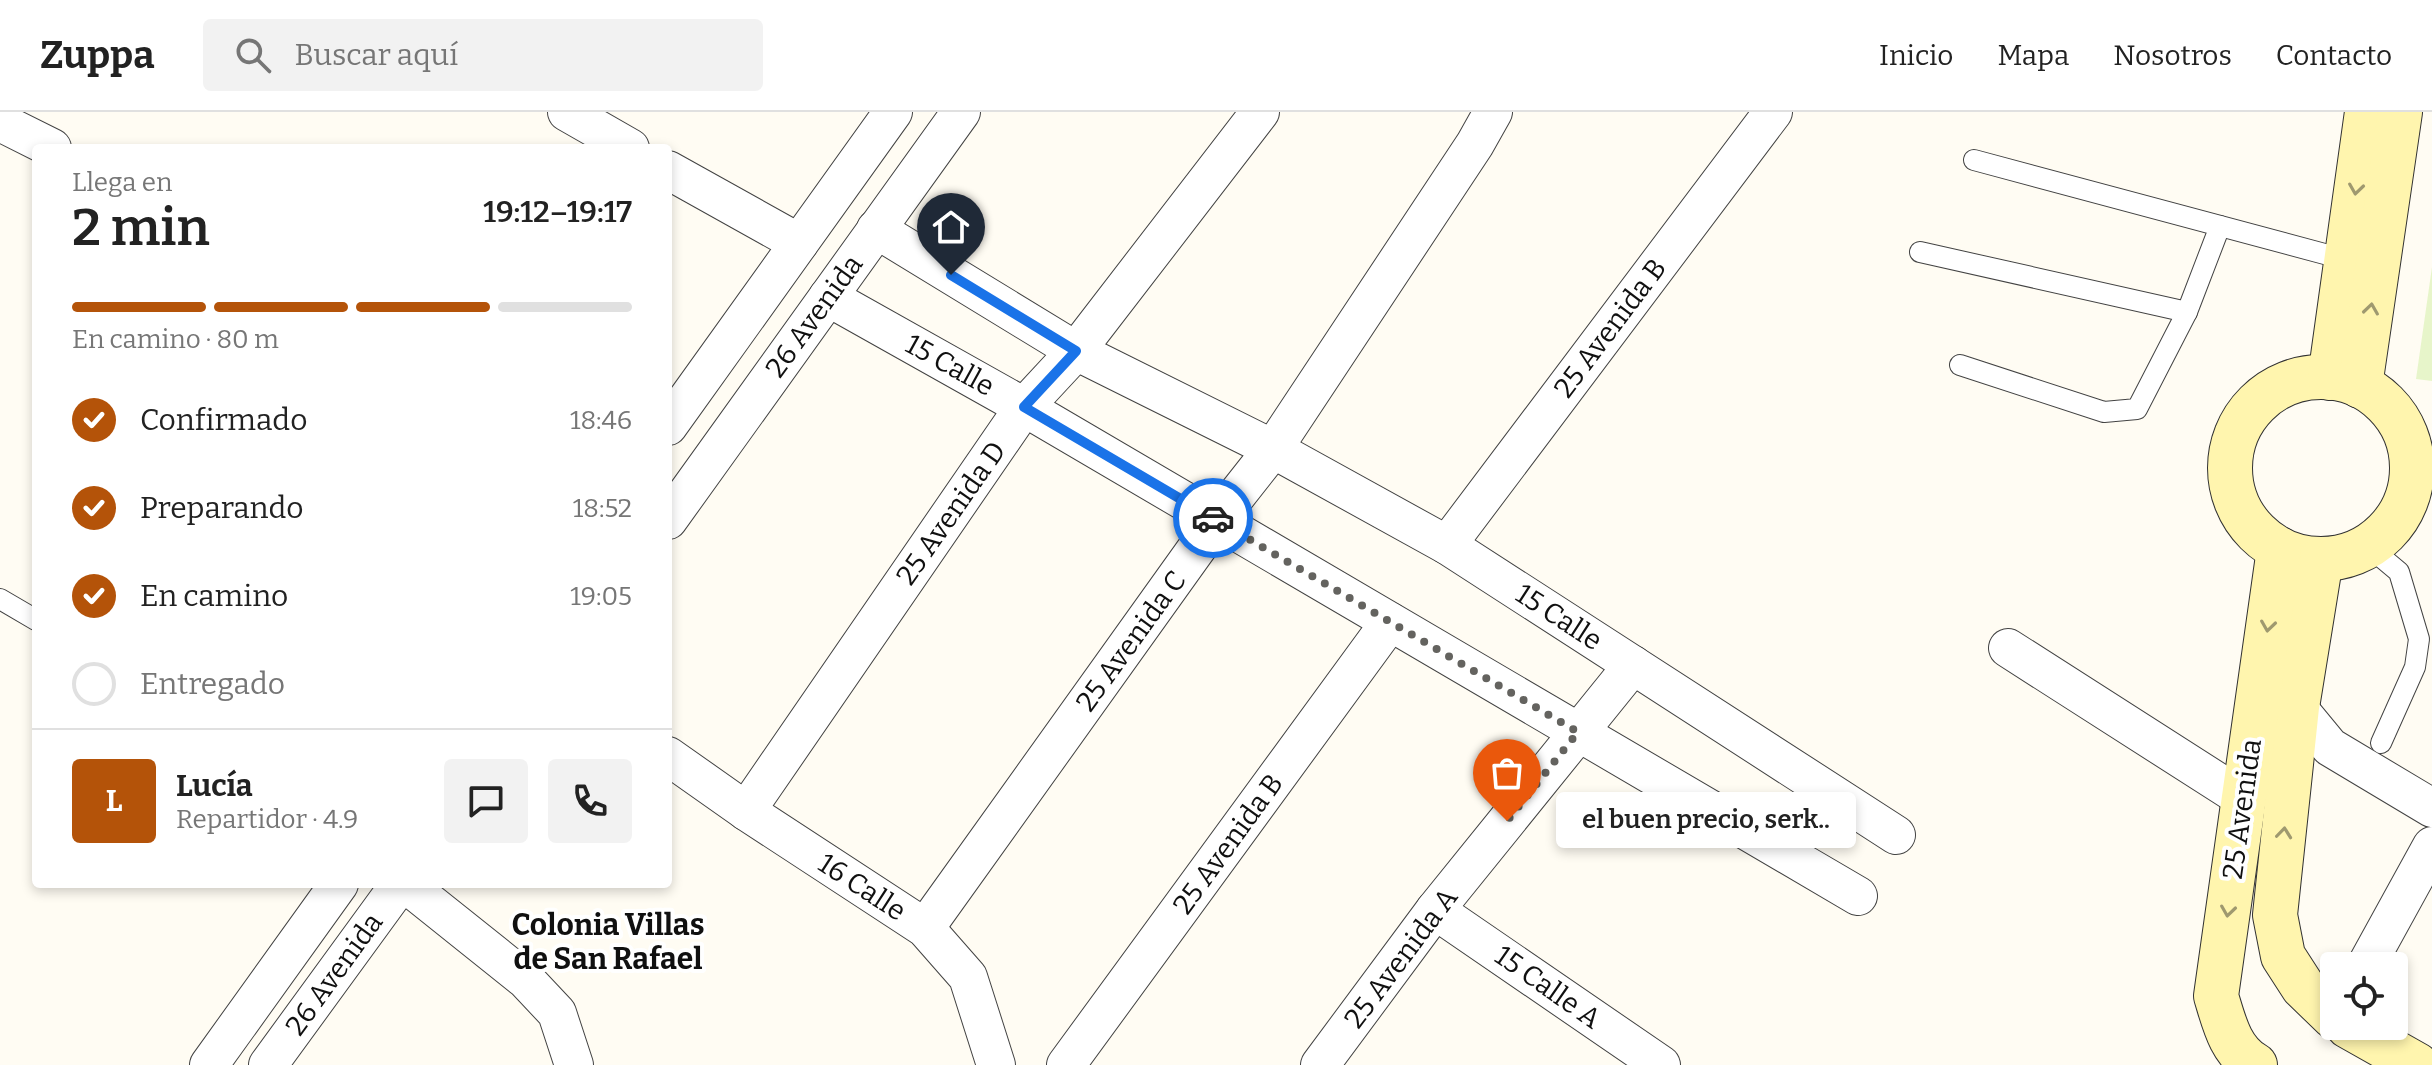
<!DOCTYPE html>
<html lang="es">
<meta charset="utf-8">
<style>
body{margin:0;font-family:Bitter,serif;background:#f2f2f2;color:#222;height:100vh;display:flex;flex-direction:column;font-size:30px;white-space:nowrap}
*{box-sizing:border-box;margin:0}
p{font-size:26px;color:#767676}
.icon{flex:none;width:44px;height:44px;fill:none;stroke:currentColor;stroke-width:2;stroke-linecap:round;stroke-linejoin:round}
.map{position:relative;flex:1;overflow:hidden}
.drawer{position:absolute;left:32px;top:32px;width:640px;height:744px;display:flex;flex-direction:column;background:#fff;border-radius:8px;box-shadow:0 4px 12px #0003}
.drawer>*{flex:none}
.fabs{position:absolute;left:2320px;top:840px;display:grid;gap:16px}
.fabs a{display:grid;place-items:center;width:88px;height:88px;border-radius:8px;background:#fff;box-shadow:0 4px 12px #0003;font-size:40px}
.pin{position:absolute;display:grid;place-items:center;width:68px;height:68px;color:#fff;margin:-82px -34px;border-radius:50% 50% 50% 0;rotate:-45deg;box-shadow:0 0 8px #0007}
.pin .icon{rotate:45deg}
.courier{position:absolute;display:grid;place-items:center;width:80px;height:80px;margin:-40px;border:6px solid #1a73e8;border-radius:50%;background:#fff;color:#222;box-shadow:0 2px 10px #0007}
.bubble{position:absolute;height:56px;border-radius:8px;background:#fff;box-shadow:0 4px 12px #0003;font-size:26px;font-weight:600;line-height:56px;text-align:center}
.head em{font-style:normal;font-weight:600}
.head div{display:flex;flex-direction:column-reverse}
.head{display:flex;align-items:center;justify-content:space-between;height:136px;padding:0 40px}
h1{font-size:52px;font-weight:600;line-height:60px}
.bar{display:grid;grid-template-columns:repeat(4,1fr);gap:12px 8px;align-content:center;height:96px;padding:0 40px}
.bar i{height:10px;border-radius:6px;background:#e0e0e0}
.bar .selected{background:#b45309}
.bar p{grid-column:span 4}
.line{display:flex;align-items:center;gap:20px;padding:0 40px;border-top:2px solid #e0e0e0}
.line div{flex:1}
.round{display:grid;place-items:center;flex:none;width:84px;height:84px;border-radius:8px;background:#f2f2f2}
ol{padding:0 40px;list-style:none}
li{display:flex;align-items:center;gap:24px;height:88px}
li p{margin-inline-start:auto}
li .icon{padding:8px;border-radius:50%;background:#b45309;color:#fff;stroke-width:4}
li:last-child{color:#767676}
li i{width:44px;height:44px;border:4px solid #e0e0e0;border-radius:50%}
header{display:flex;align-items:center;gap:48px;box-sizing:border-box;height:112px;padding:0 40px;background:#fff;border-bottom:2px solid #e0e0e0}
header strong{font-size:38px}
nav{display:flex;gap:44px;margin-inline-start:auto;font-size:28px}
.search{width:560px;height:72px;background:#f2f2f2;display:flex;align-items:center;gap:20px;box-sizing:border-box;padding:0 28px;border-radius:8px;color:#767676;font-size:30px}
.map>svg:first-child{display:block}
.pitch{fill:#e7f5ca}
.lines{fill:none;stroke-linecap:round;stroke-linejoin:round}
.lane-casing{stroke:#434343;stroke-width:22}
.street-casing{stroke:#434343;stroke-width:40}
.secondary-casing{stroke:#323232;stroke-width:46}
.lane{stroke:#fff;stroke-width:20}
.street{stroke:#fff;stroke-width:38}
.secondary{stroke:#fff5ae;stroke-width:44}
.oneway{stroke:#9f996f}
.done{stroke:#64635f;stroke-width:8;stroke-dasharray:0 14.4}
.route{stroke:#1a73e8;stroke-width:10}
.labels{text-anchor:middle;dominant-baseline:central;stroke-width:8;stroke-linejoin:round;paint-order:stroke}
.street-label{font-size:28px;fill:#101010;stroke:#fff}
.neighbourhood-label{font-size:30px;font-weight:bold;fill:#101010;stroke:#fff}
</style>
<header>
<strong>Zuppa</strong>
<div class="search"><svg class="icon" aria-label="search" viewBox="0 0 24 24"><circle cx="10" cy="10" r="6"/><path d="M15 15l6 6"/></svg>Buscar aquí</div>
<nav><a>Inicio</a><a>Mapa</a><a>Nosotros</a><a>Contacto</a></nav>
</header>
<div class="map">
<svg width="2432" height="953" viewBox="0 0 2432 953">
<rect width="100%" height="100%" fill="#fffcf3"/>
<!-- pitch -->
<path class="pitch" d="M2432,155V269L2416,267Z"/>
<g class="lines">
<!-- lane casing -->
<g class="lane-casing">
<g id="lane">
<path d="M1974,48L2347,148"/>
<path d="M1920,140L2187,200"/>
<path d="M1960,253L2104,300L2137,297L2187,200L2220,114"/>
<path d="M2368,434L2399,460L2419,527L2415,555L2381,631"/>
<path d="M0,487L36,508"/>
</g>
</g>
<!-- street casing -->
<g class="street-casing">
<g id="street">
<path d="M567,0L630,36"/>
<path d="M0,10L52,36"/>
<path d="M668,58L799,131"/>
<path d="M876,117L1076,239L1273,337L1447,433L1896,723"/>
<path d="M828,185L1024,295L1858,784"/>
<path d="M668,314L893,0"/>
<path d="M668,408L961,0"/>
<path d="M1447,433L1773,0"/>
<path d="M2008,536L2244,687"/>
<path d="M2297,595L2330,635L2432,696"/>
<path d="M668,644L746,699L925,816L968,865L996,953"/>
<path d="M746,699L1024,295L1076,239L1260,0"/>
<path d="M406,772L526,868L557,901L574,953"/>
<path d="M1435,798L1661,953"/>
<path d="M925,816L1217,408L1273,337L1475,32L1493,0"/>
<path d="M2366,854L2432,734"/>
<path d="M209,953L339,772"/>
<path d="M268,953L400,772"/>
<path d="M1066,953L1390,510"/>
<path d="M1320,953L1435,798L1633,553"/>
</g>
</g>
<!-- secondary casing -->
<g class="secondary-casing">
<g id="secondary">
<circle cx="2321" cy="356" r="91"/>
<path d="M2330,266L2367,0"/>
<path d="M2360,274L2400,0"/>
<path d="M2321,447L2297,595L2275,803L2283,844L2303,875L2334,905"/>
<path d="M2348,914L2417,953"/>
<path d="M2255,953C2230,939 2224,910 2216,884L2279,437"/>
</g>
</g>
<!-- lane -->
<use href="#lane" class="lane"/>
<!-- street -->
<use href="#street" class="street"/>
<!-- secondary -->
<use href="#secondary" class="secondary"/>
</g>
<!-- one-way arrows -->
<defs><path id="oneway-chevron" d="M-2-3.5L2.5 0L-2 3.5" fill="none" stroke-width="1.6" stroke-linecap="round" stroke-linejoin="round" transform="scale(2)"/></defs>
<g class="oneway">
<use href="#oneway-chevron" transform="translate(2356 77) rotate(98)"/>
<use href="#oneway-chevron" transform="translate(2371 197) rotate(-82)"/>
<use href="#oneway-chevron" transform="translate(2268 514) rotate(98)"/>
<use href="#oneway-chevron" transform="translate(2284 721) rotate(-84)"/>
<use href="#oneway-chevron" transform="translate(2228 799) rotate(98)"/>
</g>
<g class="lines">
<!-- done -->
<path class="done" d="M1213,406L1578,620L1507,709"/>
<!-- route -->
<path class="route" d="M951,163L1076,239L1024,295L1213,406"/>
</g>
<g class="labels">
<!-- street labels -->
<g class="street-label">
<text transform="translate(814 204) rotate(-54)">26 Avenida</text>
<text transform="translate(1610 216) rotate(-53)">25 Avenida B</text>
<text transform="translate(950 253) rotate(29)">15 Calle</text>
<text transform="translate(951 401) rotate(-55)">25 Avenida D</text>
<text transform="translate(1559 505) rotate(33)">15 Calle</text>
<text transform="translate(1131 529) rotate(-54)">25 Avenida C</text>
<text transform="translate(2242 697) rotate(-82)">25 Avenida</text>
<text transform="translate(1228 732) rotate(-54)">25 Avenida B</text>
<text transform="translate(862 775) rotate(33)">16 Calle</text>
<text transform="translate(1401 846) rotate(-53)">25 Avenida A</text>
<text transform="translate(334 862) rotate(-54)">26 Avenida</text>
<text transform="translate(1548 875) rotate(35)">15 Calle A</text>
</g>
<!-- neighbourhood labels -->
<g class="neighbourhood-label">
<text x="608" y="813">Colonia Villas<tspan x="608" dy="34">de San Rafael</tspan></text>
</g>
</g>
</svg>
<div class="fabs">
<a><svg class="icon" aria-label="locate" viewBox="0 0 24 24"><circle cx="12" cy="12" r="6"/><path d="M12 2v4M12 18v4M2 12h4M18 12h4"/></svg></a>
</div>
<div class="pin" style="left:1507px;top:709px;background:#ea580c"><svg class="icon" aria-label="bag" viewBox="0 0 24 24"><path d="M5 8h14l-1 12H6zM9 8a3 3 0 0 1 6 0"/></svg></div>
<div class="pin" style="left:951px;top:163px;background:#1f2937"><svg class="icon" aria-label="home" viewBox="0 0 24 24"><path d="M3 11l9-7 9 7M6 9v11h12V9"/></svg></div>
<div class="courier" style="left:1213px;top:406px"><svg class="icon" aria-label="car" viewBox="0 0 24 24"><path d="M5 17H2v-5l4-1 3-4h7l3 4 3 1v5h-3M9 17h6M6 11h13"/><circle cx="7" cy="17" r="2"/><circle cx="17" cy="17" r="2"/></svg></div>
<div class="bubble" style="left:1556px;top:680px;width:300px">el buen precio, serk..</div>
<section class="drawer">
<div class="head"><div><h1>2 min</h1><p>Llega en</p></div><em>19:12–19:17</em></div>
<div class="bar"><i class="selected"></i><i class="selected"></i><i class="selected"></i><i></i><p>En camino · 80 m</p></div>
<ol>
<li><svg class="icon" aria-label="check" viewBox="0 0 24 24"><path d="M5 12l5 5 9-10"/></svg>Confirmado<p>18:46</p></li>
<li><svg class="icon" aria-label="check" viewBox="0 0 24 24"><path d="M5 12l5 5 9-10"/></svg>Preparando<p>18:52</p></li>
<li><svg class="icon" aria-label="check" viewBox="0 0 24 24"><path d="M5 12l5 5 9-10"/></svg>En camino<p>19:05</p></li>
<li><i></i>Entregado</li>
</ol>
<div class="line" style="height:144px"><b class="round" style="background:#b45309;color:#fff">L</b><div><b>Lucía</b><p>Repartidor · 4.9</p></div><a class="round"><svg class="icon" aria-label="chat" viewBox="0 0 24 24"><path d="M4 5h16v11H9l-5 4z"/></svg></a><a class="round"><svg class="icon" aria-label="phone" viewBox="0 0 24 24"><path d="M5 4h4l2 5-3 2q2 4 5 5l2-3 5 2v4C11 20 4 13 5 4z"/></svg></a></div>
</section>
</div>
